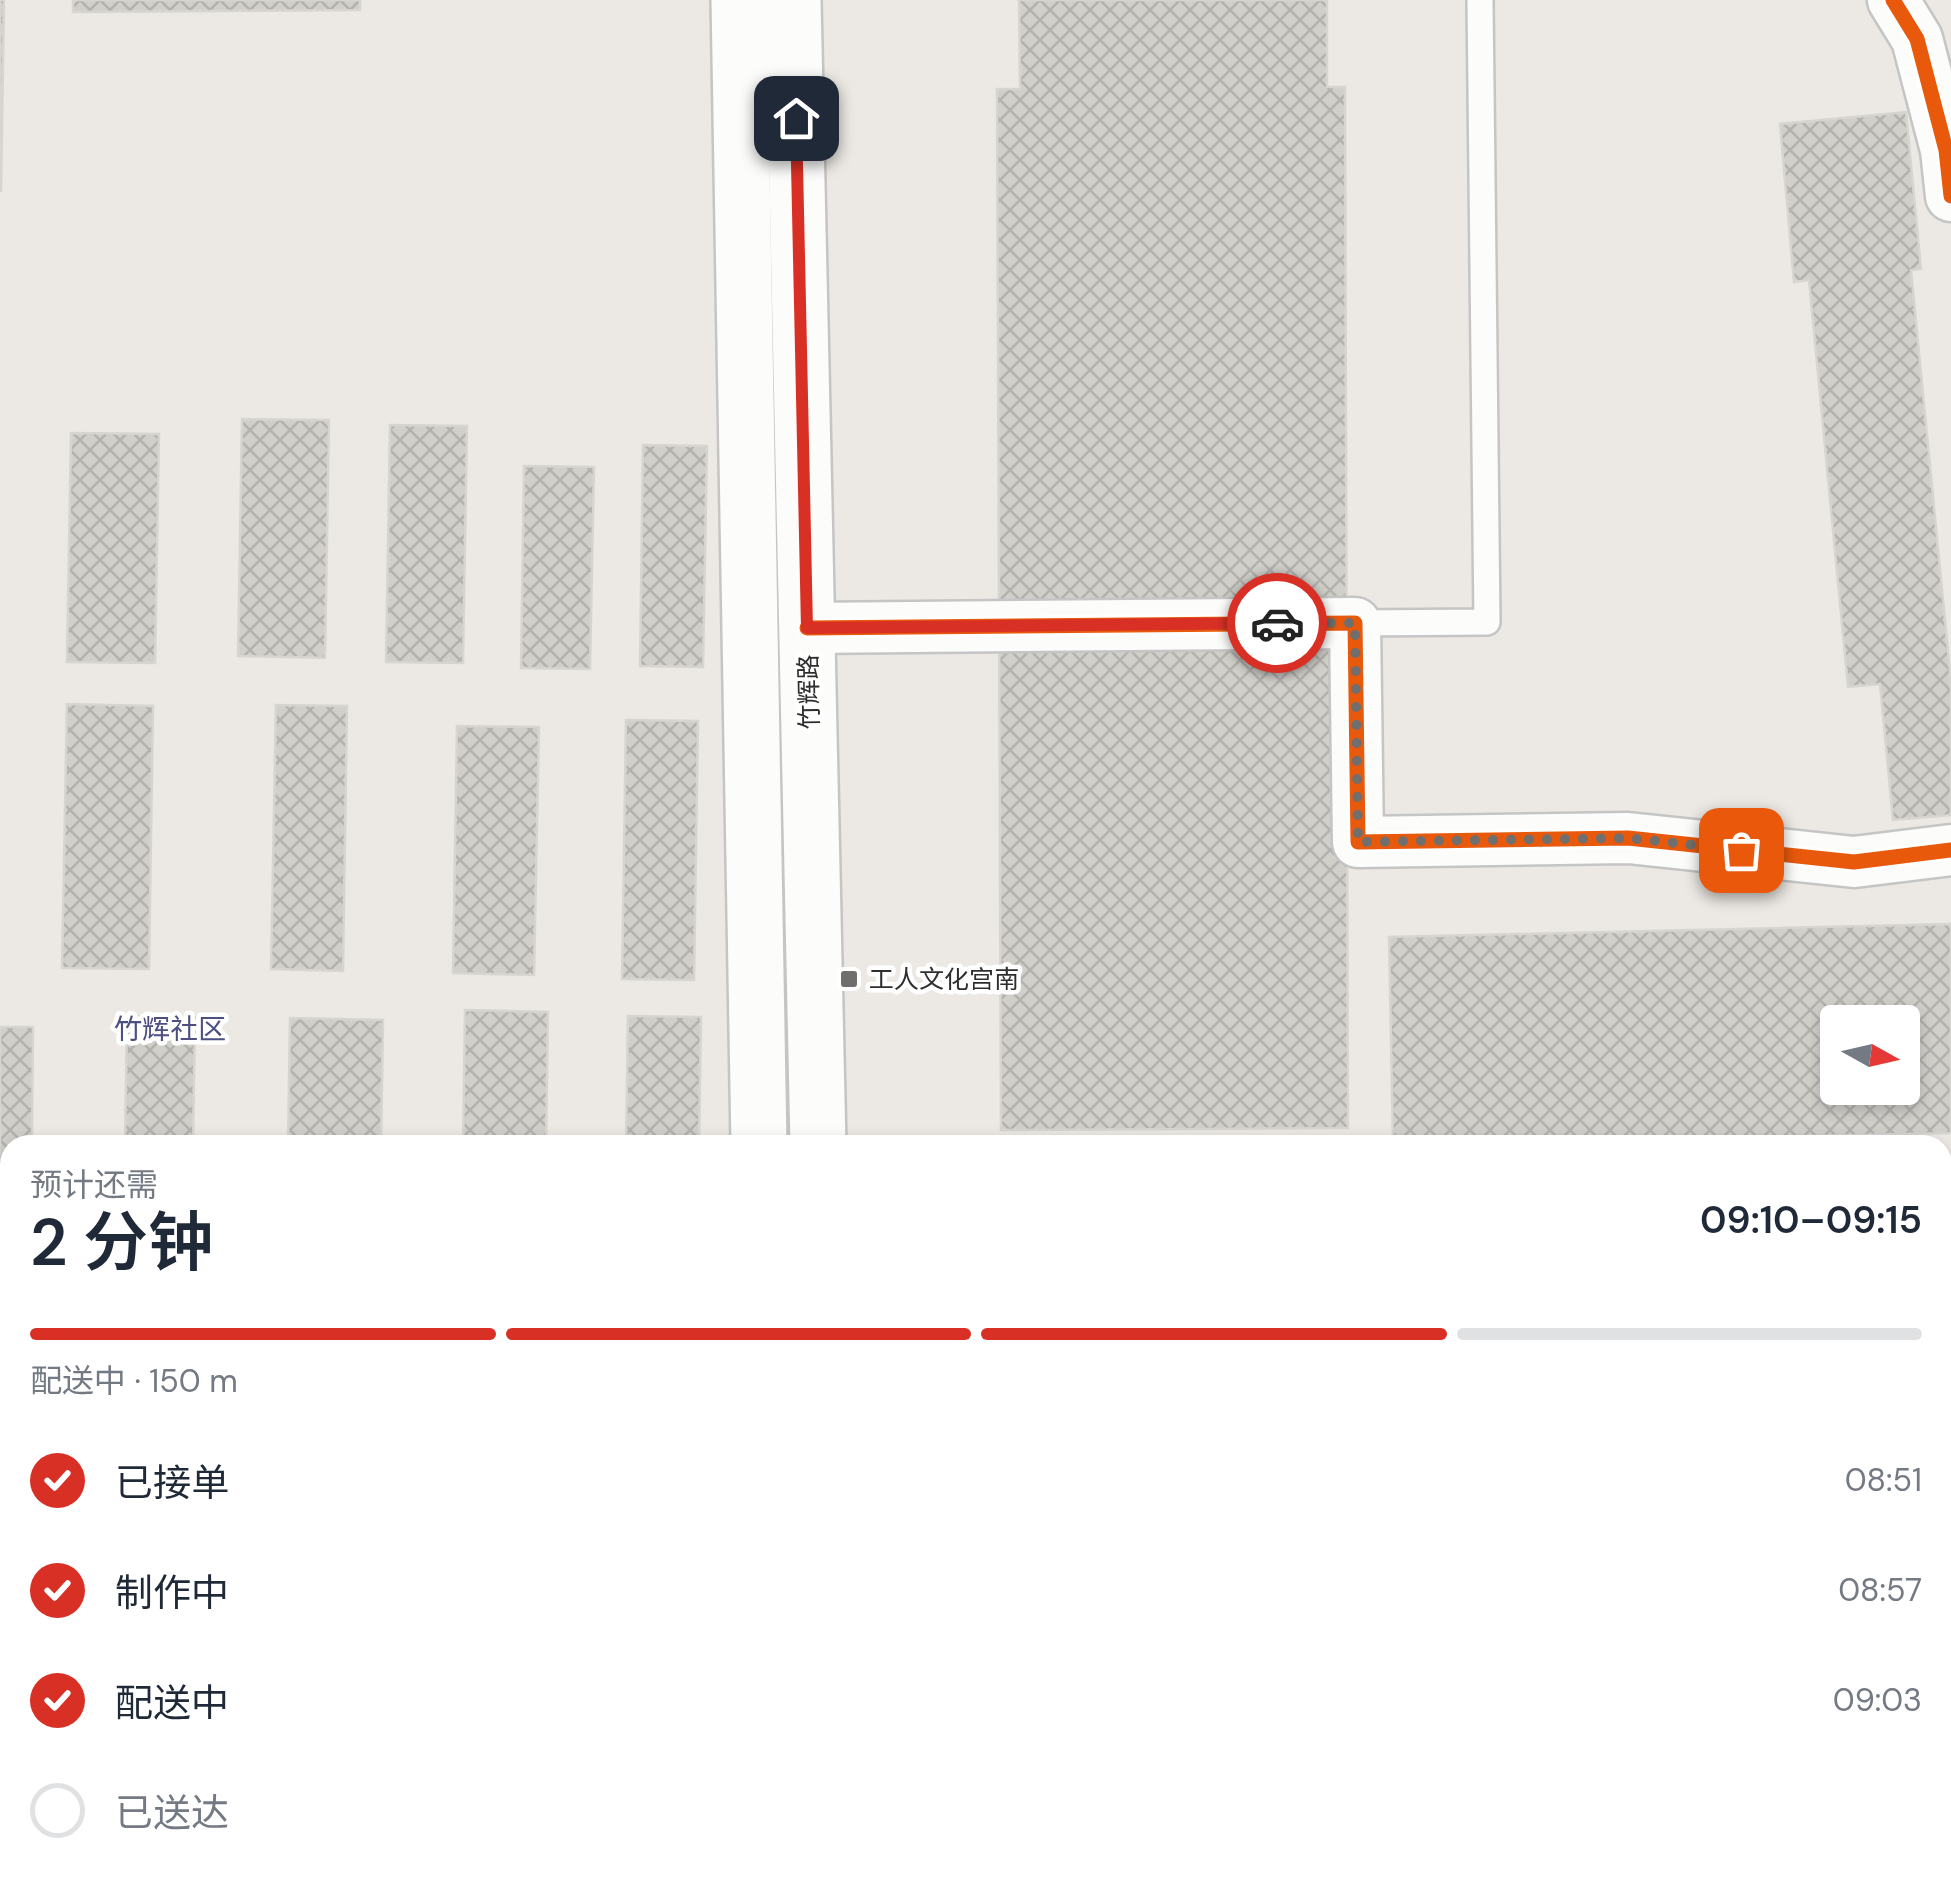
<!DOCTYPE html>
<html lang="zh">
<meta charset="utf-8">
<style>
body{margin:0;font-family:"DM Sans","Noto Sans SC",sans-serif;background:#f2f2f3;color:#1f2937;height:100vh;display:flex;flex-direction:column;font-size:38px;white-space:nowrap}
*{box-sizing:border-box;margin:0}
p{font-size:32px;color:#747a83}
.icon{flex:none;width:55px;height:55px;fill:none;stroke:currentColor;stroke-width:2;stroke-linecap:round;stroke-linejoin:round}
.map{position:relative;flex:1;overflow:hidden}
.panel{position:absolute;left:0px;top:1135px;width:1952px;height:752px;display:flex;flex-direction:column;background:#fff;border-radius:30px 30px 0 0;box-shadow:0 5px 15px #0003}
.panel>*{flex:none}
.needle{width:65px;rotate:98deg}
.buttons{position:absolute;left:1820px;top:1005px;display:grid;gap:20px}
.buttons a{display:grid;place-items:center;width:100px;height:100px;border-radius:10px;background:#fff;box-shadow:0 5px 15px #0003;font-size:50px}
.pin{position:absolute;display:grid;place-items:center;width:85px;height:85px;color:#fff;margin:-42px;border-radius:20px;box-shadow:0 5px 15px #0006}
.courier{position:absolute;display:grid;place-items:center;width:100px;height:100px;margin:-50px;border:8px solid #d93025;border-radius:50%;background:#fff;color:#222;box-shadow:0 2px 12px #0007}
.head em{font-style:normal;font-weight:600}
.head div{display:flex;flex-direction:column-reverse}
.head{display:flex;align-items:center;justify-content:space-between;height:170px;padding:0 30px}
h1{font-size:65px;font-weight:600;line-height:75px}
.bar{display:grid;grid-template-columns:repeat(4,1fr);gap:15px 10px;align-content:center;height:120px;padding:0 30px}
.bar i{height:12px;border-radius:8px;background:#e0e1e3}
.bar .on{background:#d93025}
.bar p{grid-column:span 4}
ol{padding:0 30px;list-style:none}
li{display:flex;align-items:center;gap:30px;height:110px}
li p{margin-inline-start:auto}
li .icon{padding:10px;border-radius:50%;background:#d93025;color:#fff;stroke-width:4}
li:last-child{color:#747a83}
li i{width:55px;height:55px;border:5px solid #e0e1e3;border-radius:50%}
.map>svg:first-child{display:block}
.building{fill:url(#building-cross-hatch);stroke:#d7d5d0;stroke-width:2.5;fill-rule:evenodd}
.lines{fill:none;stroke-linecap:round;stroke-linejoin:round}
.lane-casing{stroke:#c5c5c5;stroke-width:30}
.street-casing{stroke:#c5c5c5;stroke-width:55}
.secondary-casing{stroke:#c5c5c5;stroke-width:60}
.lane{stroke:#fcfcfb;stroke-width:25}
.street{stroke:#fcfcfb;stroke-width:50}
.secondary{stroke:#fcfcfb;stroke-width:55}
.cycleway-casing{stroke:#fff;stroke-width:21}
.cycleway{stroke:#e8590c;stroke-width:15}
.done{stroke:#706f6e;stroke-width:10;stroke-dasharray:0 18}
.route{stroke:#d93025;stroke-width:12}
.poi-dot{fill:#706f6e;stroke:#fff;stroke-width:4}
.labels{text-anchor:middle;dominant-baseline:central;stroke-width:9;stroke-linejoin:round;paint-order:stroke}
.street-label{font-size:25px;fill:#2e2e2e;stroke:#fff}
.poi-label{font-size:25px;fill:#2e2e2e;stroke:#fff;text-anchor:start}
.neighbourhood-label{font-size:28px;fill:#4c4f80;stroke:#fff}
</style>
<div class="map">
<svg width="1951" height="1886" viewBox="0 0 1951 1886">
<defs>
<pattern id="building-cross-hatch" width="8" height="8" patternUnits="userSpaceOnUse" patternTransform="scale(2.5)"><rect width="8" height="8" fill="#d1cfca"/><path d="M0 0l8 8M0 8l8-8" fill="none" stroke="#b4b2ae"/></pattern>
</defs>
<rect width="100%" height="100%" fill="#ece9e4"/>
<!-- building -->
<g class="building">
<path d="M0,0H4L1,191H0Z"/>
<path d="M73,0H360V10L73,12Z"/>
<path d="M1019,0H1327V87H1345L1348,1128L1001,1130L997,89H1020Z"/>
<path d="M1906,112L1921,269L1911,270L1951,682V815L1893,820L1880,684L1848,687L1809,280L1794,282L1780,124Z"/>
<path d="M242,419L329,420L325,658L238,656Z"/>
<path d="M390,425L467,426L463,663L386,662Z"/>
<path d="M71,433L159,434L155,663L67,662Z"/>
<path d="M643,445L707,446L703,667L640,666Z"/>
<path d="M524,466L594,467L590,669L521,668Z"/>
<path d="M67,704L153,706L149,969L62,968Z"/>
<path d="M276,705L347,706L343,971L271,969Z"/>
<path d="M626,720L698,721L694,980L622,979Z"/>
<path d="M457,726L539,727L534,975L453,973Z"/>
<path d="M1951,924V1133L1393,1145L1389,937ZM1838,1022H1902V1088H1838Z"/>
<path d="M465,1010L548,1012L546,1145H463Z"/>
<path d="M127,1016L195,1017L193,1145H125Z"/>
<path d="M628,1016L701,1017L699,1145H626Z"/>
<path d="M290,1018L383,1020L381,1145H288Z"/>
<path d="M0,1027H33L32,1145H10V1256H0Z"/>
<rect x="0" y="1295" width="10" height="228"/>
<rect x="0" y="1566" width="10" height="130"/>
<path d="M1945,1683H1951V1886H1935V1878H1942Z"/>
<rect x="0" y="1703" width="10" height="111"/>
<path d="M1190,1878H1275L1274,1886H1189Z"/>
<rect x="1325" y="1878" width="86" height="8"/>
<path d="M1645,1878H1722L1721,1886H1645Z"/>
<path d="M1785,1878H1865L1864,1886H1784Z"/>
</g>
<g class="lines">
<!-- lane casing -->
<g class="lane-casing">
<g id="lane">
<path d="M1355,623L1487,622L1480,0"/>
<path d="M1942,1678H1951"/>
</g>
</g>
<!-- street casing -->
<g class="street-casing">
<g id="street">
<path d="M1893,0L1917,39L1946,150L1951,196"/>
<path d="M807,628L1355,623L1358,842L1628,838L1854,862L1951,850"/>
<path d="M1942,1203H1951"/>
<path d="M0,1550H10"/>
</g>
</g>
<!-- secondary casing -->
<g class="secondary-casing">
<g id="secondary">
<path d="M739,0L759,1145"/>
<path d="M793,0L818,1145"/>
<path d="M771,1878V1886"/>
<path d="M836,1878V1886"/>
</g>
</g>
<!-- lane -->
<use href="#lane" class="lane"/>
<!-- street -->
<use href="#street" class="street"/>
<!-- secondary -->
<use href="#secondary" class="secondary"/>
<!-- cycleway casing -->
<g class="cycleway-casing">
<g id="cycleway">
<path d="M1893,0L1917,39L1946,150L1951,196"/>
<path d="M807,628L1355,623L1358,842L1628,838L1854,862L1951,850"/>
</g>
</g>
<!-- cycleway -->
<use href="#cycleway" class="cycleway"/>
</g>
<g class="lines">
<!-- done -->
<path class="done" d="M1277,623H1355L1358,842L1628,838L1741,850"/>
<!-- route -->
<path class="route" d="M796,118L807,628L1277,623"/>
</g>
<!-- markers -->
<rect class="poi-dot" x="839" y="969" width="20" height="20" rx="5"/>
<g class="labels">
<!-- street labels -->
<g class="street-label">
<text transform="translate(809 692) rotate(-91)">竹辉路</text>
</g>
<!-- poi labels -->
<g class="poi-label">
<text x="869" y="979">工人文化宫南</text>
</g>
<!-- neighbourhood labels -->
<g class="neighbourhood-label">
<text x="170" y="1029">竹辉社区</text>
</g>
</g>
</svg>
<div class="buttons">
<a><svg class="needle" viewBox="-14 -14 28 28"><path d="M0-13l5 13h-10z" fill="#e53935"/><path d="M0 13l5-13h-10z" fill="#747a83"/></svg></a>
</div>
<div class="pin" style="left:1741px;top:850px;background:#ea580c"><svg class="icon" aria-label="bag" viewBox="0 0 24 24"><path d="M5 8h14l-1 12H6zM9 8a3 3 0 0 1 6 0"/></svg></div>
<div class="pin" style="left:796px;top:118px;background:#1f2937"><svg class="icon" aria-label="home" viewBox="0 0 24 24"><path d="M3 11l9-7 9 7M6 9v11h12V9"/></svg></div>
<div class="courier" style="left:1277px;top:623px"><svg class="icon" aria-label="car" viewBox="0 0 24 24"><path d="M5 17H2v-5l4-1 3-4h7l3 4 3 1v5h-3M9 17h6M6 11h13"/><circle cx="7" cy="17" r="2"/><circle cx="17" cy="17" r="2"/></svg></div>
<section class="panel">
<div class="head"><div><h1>2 分钟</h1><p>预计还需</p></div><em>09:10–09:15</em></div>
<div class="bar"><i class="on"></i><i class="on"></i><i class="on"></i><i></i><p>配送中 · 150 m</p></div>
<ol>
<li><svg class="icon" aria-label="check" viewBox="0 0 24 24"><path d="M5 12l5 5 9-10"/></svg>已接单<p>08:51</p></li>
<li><svg class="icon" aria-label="check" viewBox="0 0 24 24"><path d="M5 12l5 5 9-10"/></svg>制作中<p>08:57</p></li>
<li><svg class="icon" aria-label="check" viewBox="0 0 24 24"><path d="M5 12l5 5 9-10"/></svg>配送中<p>09:03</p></li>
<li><i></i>已送达</li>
</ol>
</section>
</div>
